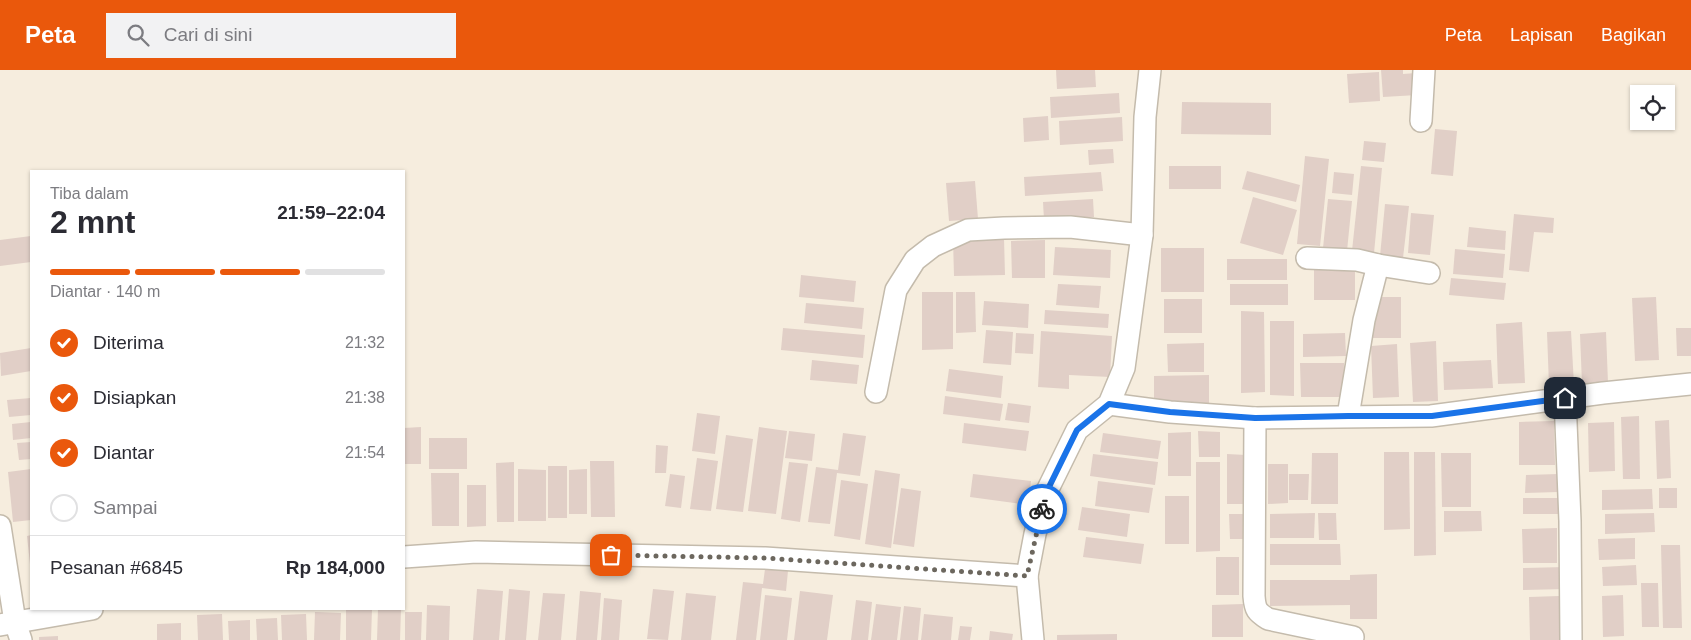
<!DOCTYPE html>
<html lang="id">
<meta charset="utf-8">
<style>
body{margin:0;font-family:Helvetica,sans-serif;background:#f2f2f3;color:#2b2b33;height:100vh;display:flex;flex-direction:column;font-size:19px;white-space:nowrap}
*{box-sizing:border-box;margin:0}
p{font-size:16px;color:#7c7c81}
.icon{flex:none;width:28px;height:28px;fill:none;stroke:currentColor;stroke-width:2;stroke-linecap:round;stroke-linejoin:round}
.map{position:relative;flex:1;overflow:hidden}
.panel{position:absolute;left:30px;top:100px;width:375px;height:440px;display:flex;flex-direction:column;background:#fff;border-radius:0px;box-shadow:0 1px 4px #0004}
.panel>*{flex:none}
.buttons{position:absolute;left:1630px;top:15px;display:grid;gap:10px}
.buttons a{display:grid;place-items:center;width:45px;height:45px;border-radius:0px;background:#fff;box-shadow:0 1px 4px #0004;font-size:25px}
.pin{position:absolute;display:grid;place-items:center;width:42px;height:42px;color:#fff;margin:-21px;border-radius:10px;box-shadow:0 2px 8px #0006}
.courier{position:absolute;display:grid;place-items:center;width:50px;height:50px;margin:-25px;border:4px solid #1a73e8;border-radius:50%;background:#fff;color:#222;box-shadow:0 1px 6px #0007}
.overview em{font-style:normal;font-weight:800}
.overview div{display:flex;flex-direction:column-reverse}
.overview{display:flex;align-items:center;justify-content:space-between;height:85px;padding:0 20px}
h1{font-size:32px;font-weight:800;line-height:38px}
.bar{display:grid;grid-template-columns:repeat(4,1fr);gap:8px 5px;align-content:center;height:60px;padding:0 20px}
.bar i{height:6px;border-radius:4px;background:#e1e1e2}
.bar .current{background:#ea580c}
.bar p{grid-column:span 4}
.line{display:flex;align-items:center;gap:12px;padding:0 20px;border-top:1px solid #e1e1e2}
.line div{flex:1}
ol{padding:0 20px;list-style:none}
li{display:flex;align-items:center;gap:15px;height:55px}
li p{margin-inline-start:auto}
li .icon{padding:5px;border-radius:50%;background:#ea580c;color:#fff;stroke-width:4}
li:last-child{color:#7c7c81}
li i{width:28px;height:28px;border:2px solid #e1e1e2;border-radius:50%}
header{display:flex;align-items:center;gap:30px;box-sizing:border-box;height:70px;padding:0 25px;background:#ea580c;color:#fff}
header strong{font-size:24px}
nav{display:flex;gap:28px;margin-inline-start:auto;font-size:18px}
.search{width:350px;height:45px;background:#f2f2f3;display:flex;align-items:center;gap:12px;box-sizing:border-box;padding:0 18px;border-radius:0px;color:#7c7c81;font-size:19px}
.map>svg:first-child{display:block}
.building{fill:#e1cfc7}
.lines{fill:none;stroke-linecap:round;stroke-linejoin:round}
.minor-casing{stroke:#c4bbac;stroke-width:24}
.minor{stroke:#fff;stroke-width:21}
.done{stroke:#6c675e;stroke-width:5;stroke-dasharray:0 9}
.route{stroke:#1a73e8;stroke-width:6}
</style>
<header>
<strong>Peta</strong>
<div class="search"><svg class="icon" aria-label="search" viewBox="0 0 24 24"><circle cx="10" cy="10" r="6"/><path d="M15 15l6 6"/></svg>Cari di sini</div>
<nav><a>Peta</a><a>Lapisan</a><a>Bagikan</a></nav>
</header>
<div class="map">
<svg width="1691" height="570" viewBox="0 0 1691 570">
<rect width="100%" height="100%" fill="#f6edde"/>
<!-- building -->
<g class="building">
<path d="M1056,0H1095L1096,17L1057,19Z"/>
<path d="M1381,0H1403V4L1416,3L1417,25L1383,27Z"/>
<path d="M1379,2L1380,31L1349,33L1347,4Z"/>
<path d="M1119,23L1120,43L1051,48L1050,27Z"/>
<path d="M1182,32L1271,33V65L1181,64Z"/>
<path d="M1048,46L1049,70L1024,72L1023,48Z"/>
<path d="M1122,47L1123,71L1060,75L1059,51Z"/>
<path d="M1435,59L1457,61L1453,106L1431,104Z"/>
<path d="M1364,71L1386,73L1384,92L1362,90Z"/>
<path d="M1113,79L1114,93L1089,95L1088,80Z"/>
<path d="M1305,86L1329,89L1320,176L1297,174Z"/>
<rect x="1169" y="96" width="52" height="23"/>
<path d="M1361,96L1382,98L1374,183L1352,181Z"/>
<path d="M1247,101L1300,115L1296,132L1242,119Z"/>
<path d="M1101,102L1103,121L1025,126L1024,107Z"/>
<path d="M1334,102L1354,104L1352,125L1332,123Z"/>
<path d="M975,111L978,149L949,151L946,113Z"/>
<path d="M1253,127L1297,140L1283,185L1240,173Z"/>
<path d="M1093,129L1094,147L1044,150L1043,132Z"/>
<path d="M1328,129L1352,131L1347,181L1323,178Z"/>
<path d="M1385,134L1409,136L1403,188L1380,186Z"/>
<path d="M1411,143L1434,145L1430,185L1408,183Z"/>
<path d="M1514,144L1554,148L1553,163L1534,162L1529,202L1509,200Z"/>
<path d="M1469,157L1506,161L1505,180L1467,177Z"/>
<path d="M31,166V192L0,196V170Z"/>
<path d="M1004,168L1005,205L954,206L953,169Z"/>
<path d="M1045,170V208H1012L1011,171Z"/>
<path d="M1055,177L1111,180L1110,208L1053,205Z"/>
<rect x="1161" y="178" width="43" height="44"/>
<path d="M1455,179L1505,184L1503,208L1453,204Z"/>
<rect x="1227" y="189" width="60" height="21"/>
<rect x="1314" y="199" width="41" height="31"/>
<path d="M801,205L856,211L854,232L799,227Z"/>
<path d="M1451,208L1506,213L1504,230L1449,225Z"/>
<path d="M1058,214L1101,216L1099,238L1056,235Z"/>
<rect x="1230" y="214" width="58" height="21"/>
<path d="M922,222H953V279L922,280Z"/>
<path d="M956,222H975L976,262L956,263Z"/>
<rect x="1370" y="227" width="31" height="41"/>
<path d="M1656,227L1659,290L1635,291L1632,228Z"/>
<rect x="1164" y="229" width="38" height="34"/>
<path d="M984,231L1029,234L1028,258L982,255Z"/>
<path d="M806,233L864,238L862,259L804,253Z"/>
<path d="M1045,240L1109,244L1108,258L1044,254Z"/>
<path d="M1241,241L1264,242L1265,322L1241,323Z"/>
<path d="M1270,251H1294V326L1270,325Z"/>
<path d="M1522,252L1525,313L1498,314L1496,254Z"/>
<path d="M783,258L865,265L863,288L781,280Z"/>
<path d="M1676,258H1691V286H1677Z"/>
<path d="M986,260L1013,262L1011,295L983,293Z"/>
<path d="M1041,261L1112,266L1110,307L1069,305V319L1038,317Z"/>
<path d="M1571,261L1574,315L1549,316L1547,262Z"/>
<path d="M1606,262L1608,313L1582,314L1580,264Z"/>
<path d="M1016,263L1034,264L1033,284L1015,283Z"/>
<path d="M1345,263L1346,286L1303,287V264Z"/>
<path d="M1436,271L1438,331L1413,332L1410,273Z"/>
<path d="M1204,273V302H1168L1167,274Z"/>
<path d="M1397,274L1399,327L1373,328L1371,276Z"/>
<path d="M31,278V301L1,306L0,283Z"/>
<path d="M812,290L859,295L857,314L810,310Z"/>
<path d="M1491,290L1493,318L1444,320L1443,292Z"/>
<path d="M1300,293H1344L1343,327H1301Z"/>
<path d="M949,299L1003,306L1001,328L946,321Z"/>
<path d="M1209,305V336L1154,337V306Z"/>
<path d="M945,326L1003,334L1000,351L943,344Z"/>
<path d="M31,328V345L9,347L7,330Z"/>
<path d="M1008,333L1031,336L1029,353L1005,350Z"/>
<path d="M697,343L720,346L715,384L692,381Z"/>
<path d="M1639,346L1640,409H1623L1621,347Z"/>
<path d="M1669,350L1671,408L1657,409L1655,351Z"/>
<path d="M1554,351L1555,395H1519V352Z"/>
<path d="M31,352V368L13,370L12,354Z"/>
<path d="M1614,352L1615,401L1589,402L1588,353Z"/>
<path d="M964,353L1029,361L1026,381L962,373Z"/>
<path d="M421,357V394H404V358Z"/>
<path d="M759,357L787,361L776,444L748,441Z"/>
<path d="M789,361L815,364L812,391L785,388Z"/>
<path d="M1198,361L1220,362V387H1199Z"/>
<path d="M1191,362V406H1168V363Z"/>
<path d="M843,363L866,366L860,406L837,403L830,454L808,452L816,397L838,400Z"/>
<path d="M1103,363L1161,371L1158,389L1100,382Z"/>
<path d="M726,365L753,369L743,442L716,439Z"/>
<rect x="429" y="368" width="38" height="31"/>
<path d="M31,372V389L19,390L17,373Z"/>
<path d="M656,375L668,376L666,403H655Z"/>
<path d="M1384,382H1409L1410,459L1384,460Z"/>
<path d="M1414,382H1435L1436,485L1414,486Z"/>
<path d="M1312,383H1338V434H1311Z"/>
<path d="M1441,383H1471V437H1442Z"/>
<path d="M1093,384L1158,392L1155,415L1090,406Z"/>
<path d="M1227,384L1246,385V434H1227Z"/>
<path d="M697,388L718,391L711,441L690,439Z"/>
<path d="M590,391H614L615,447H591Z"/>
<path d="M514,392V452H497L496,393Z"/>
<path d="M789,392L808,394L800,452L781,449Z"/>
<path d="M1196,392H1220V481L1196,482Z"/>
<path d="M1268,394H1288V433L1268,434Z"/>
<rect x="548" y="396" width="19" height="52"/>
<path d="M31,399V450L13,452L8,402Z"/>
<path d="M518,399L546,400V451H518Z"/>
<path d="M587,399V444H569V400Z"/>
<path d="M875,400L900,404L891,478L865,474Z"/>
<path d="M431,403H459V456H432Z"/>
<path d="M670,404L685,406L681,438L665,436Z"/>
<path d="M973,404L1031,411L1028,435L970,427Z"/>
<path d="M1289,404H1309L1308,430H1289Z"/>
<path d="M1558,404V422L1525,423L1526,405Z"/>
<path d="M841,410L868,414L860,470L834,466Z"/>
<path d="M1098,411L1153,418L1149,443L1095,436Z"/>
<path d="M467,415H486V456L467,457Z"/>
<path d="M901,418L921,421L914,477L893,474Z"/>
<rect x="1659" y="418" width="18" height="20"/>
<path d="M1652,419L1653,439L1602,440V420Z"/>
<rect x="1165" y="426" width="24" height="48"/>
<rect x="1523" y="428" width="35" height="16"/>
<path d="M1082,437L1130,444L1127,467L1078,460Z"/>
<path d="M1444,441H1481L1482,461L1444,462Z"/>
<path d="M1315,443L1314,468H1270V444Z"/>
<path d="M1318,443H1336L1337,470H1319Z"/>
<path d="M1654,443L1655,462L1605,464V444Z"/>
<path d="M1229,444H1248V469H1230Z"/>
<path d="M1557,458V493H1523L1522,459Z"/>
<path d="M31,465V494H30L27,466Z"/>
<path d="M1086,467L1144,474L1141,494L1083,487Z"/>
<path d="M1635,468V489L1599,490L1598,469Z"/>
<path d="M1270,474H1340L1341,495H1270Z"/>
<path d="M1661,475H1680L1682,558H1663Z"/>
<rect x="1216" y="487" width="23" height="38"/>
<path d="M1636,495L1637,515L1603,516L1602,497Z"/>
<path d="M1566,497V519L1523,520V498Z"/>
<path d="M765,499L788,501L786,521L762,518L756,570H736L743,512L763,514Z"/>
<path d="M1377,504V549H1350V535L1270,536V510H1350V505Z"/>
<path d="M1641,513H1658L1659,557H1642Z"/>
<path d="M477,519L503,521L499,570H473Z"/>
<path d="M509,519L530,521L526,570H505Z"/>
<path d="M653,519L674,521L668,570L647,569Z"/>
<path d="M580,521L601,523L597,570H576Z"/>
<path d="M800,521L833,525L827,570H794Z"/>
<path d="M543,523L565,524L561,570H538Z"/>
<path d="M686,523L716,526L711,570H681Z"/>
<path d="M765,525L792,528L787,570H760Z"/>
<path d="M1623,525L1624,566L1603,567L1602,526Z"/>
<path d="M1559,526V570H1530L1529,527Z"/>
<path d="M604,528L622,530L619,570H601Z"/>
<path d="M856,530L872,532L868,570H851Z"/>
<path d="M876,534L901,537L897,570H871Z"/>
<path d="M1243,534V567H1212V535Z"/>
<path d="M427,535L450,536L449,570H426Z"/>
<path d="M904,536L921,538L918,570H900Z"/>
<path d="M346,539H372L371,570H346Z"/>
<path d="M378,539H401L400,570H377Z"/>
<path d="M315,542L341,543L340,570H314Z"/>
<path d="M405,542H422L421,570H405Z"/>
<path d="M222,544L223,570H198L197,545Z"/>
<path d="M306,544L307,570H282L281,545Z"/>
<path d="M924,544L953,547L951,570H921Z"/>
<path d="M277,548L278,570H257L256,549Z"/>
<path d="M250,550V570H229L228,551Z"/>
<path d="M181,553V570H157V554Z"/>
<path d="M960,556L972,557L970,570H958Z"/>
<path d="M990,561L1013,564L1012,570H989Z"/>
<path d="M1117,564V570H1057V565Z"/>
<path d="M58,566V570H39V567Z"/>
</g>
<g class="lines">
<!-- minor casing -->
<g class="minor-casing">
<g id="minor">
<path d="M1421,51L1424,0"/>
<path d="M1307,188L1357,190L1378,195"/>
<path d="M876,322L896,220L915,190L933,176L968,160L1004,158L1070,157L1142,165"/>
<path d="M1565,328L1570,451L1571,570"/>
<path d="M1109,334L1170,342L1255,348L1431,346L1603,323L1691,314"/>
<path d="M1348,346L1364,250L1378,195L1429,203"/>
<path d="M1255,348L1254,526C1255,540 1257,542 1268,549L1353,567"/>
<path d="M0,456L15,552L21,570"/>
<path d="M404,487L476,482L765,488L1027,506L1035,464L1045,425L1077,360L1109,334L1124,298L1142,165L1145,47L1150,0"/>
<path d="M1027,506L1033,570"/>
<path d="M0,555L92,539"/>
</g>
</g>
<!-- minor -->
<use href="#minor" class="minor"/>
</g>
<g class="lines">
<!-- done -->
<path class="done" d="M611,485L765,488L1027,506L1042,439"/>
<!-- route -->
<path class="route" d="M1042,439L1045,425L1077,360L1109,334L1170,342L1255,348L1348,346H1432L1565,328"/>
</g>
</svg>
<div class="buttons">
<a><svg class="icon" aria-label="locate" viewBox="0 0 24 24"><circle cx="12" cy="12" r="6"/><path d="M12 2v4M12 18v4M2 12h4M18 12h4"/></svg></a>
</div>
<div class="pin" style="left:611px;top:485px;background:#ea580c"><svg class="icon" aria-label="bag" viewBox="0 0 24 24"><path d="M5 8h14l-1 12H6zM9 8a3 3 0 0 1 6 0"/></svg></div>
<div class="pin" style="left:1565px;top:328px;background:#1f2937"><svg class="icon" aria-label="home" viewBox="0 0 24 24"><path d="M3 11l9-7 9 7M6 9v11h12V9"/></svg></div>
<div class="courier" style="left:1042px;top:439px"><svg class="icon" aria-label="bike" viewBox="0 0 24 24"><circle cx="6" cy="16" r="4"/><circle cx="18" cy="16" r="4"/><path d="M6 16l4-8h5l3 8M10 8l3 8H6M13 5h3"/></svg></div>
<section class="panel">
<div class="overview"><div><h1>2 mnt</h1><p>Tiba dalam</p></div><em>21:59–22:04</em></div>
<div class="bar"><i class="current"></i><i class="current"></i><i class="current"></i><i></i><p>Diantar · 140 m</p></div>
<ol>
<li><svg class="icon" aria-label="check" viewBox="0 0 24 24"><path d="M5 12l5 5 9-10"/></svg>Diterima<p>21:32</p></li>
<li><svg class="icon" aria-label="check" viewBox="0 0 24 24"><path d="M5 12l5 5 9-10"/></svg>Disiapkan<p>21:38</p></li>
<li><svg class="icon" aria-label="check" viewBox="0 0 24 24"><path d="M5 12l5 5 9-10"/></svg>Diantar<p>21:54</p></li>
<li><i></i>Sampai</li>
</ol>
<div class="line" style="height:65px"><div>Pesanan #6845</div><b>Rp 184,000</b></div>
</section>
</div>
